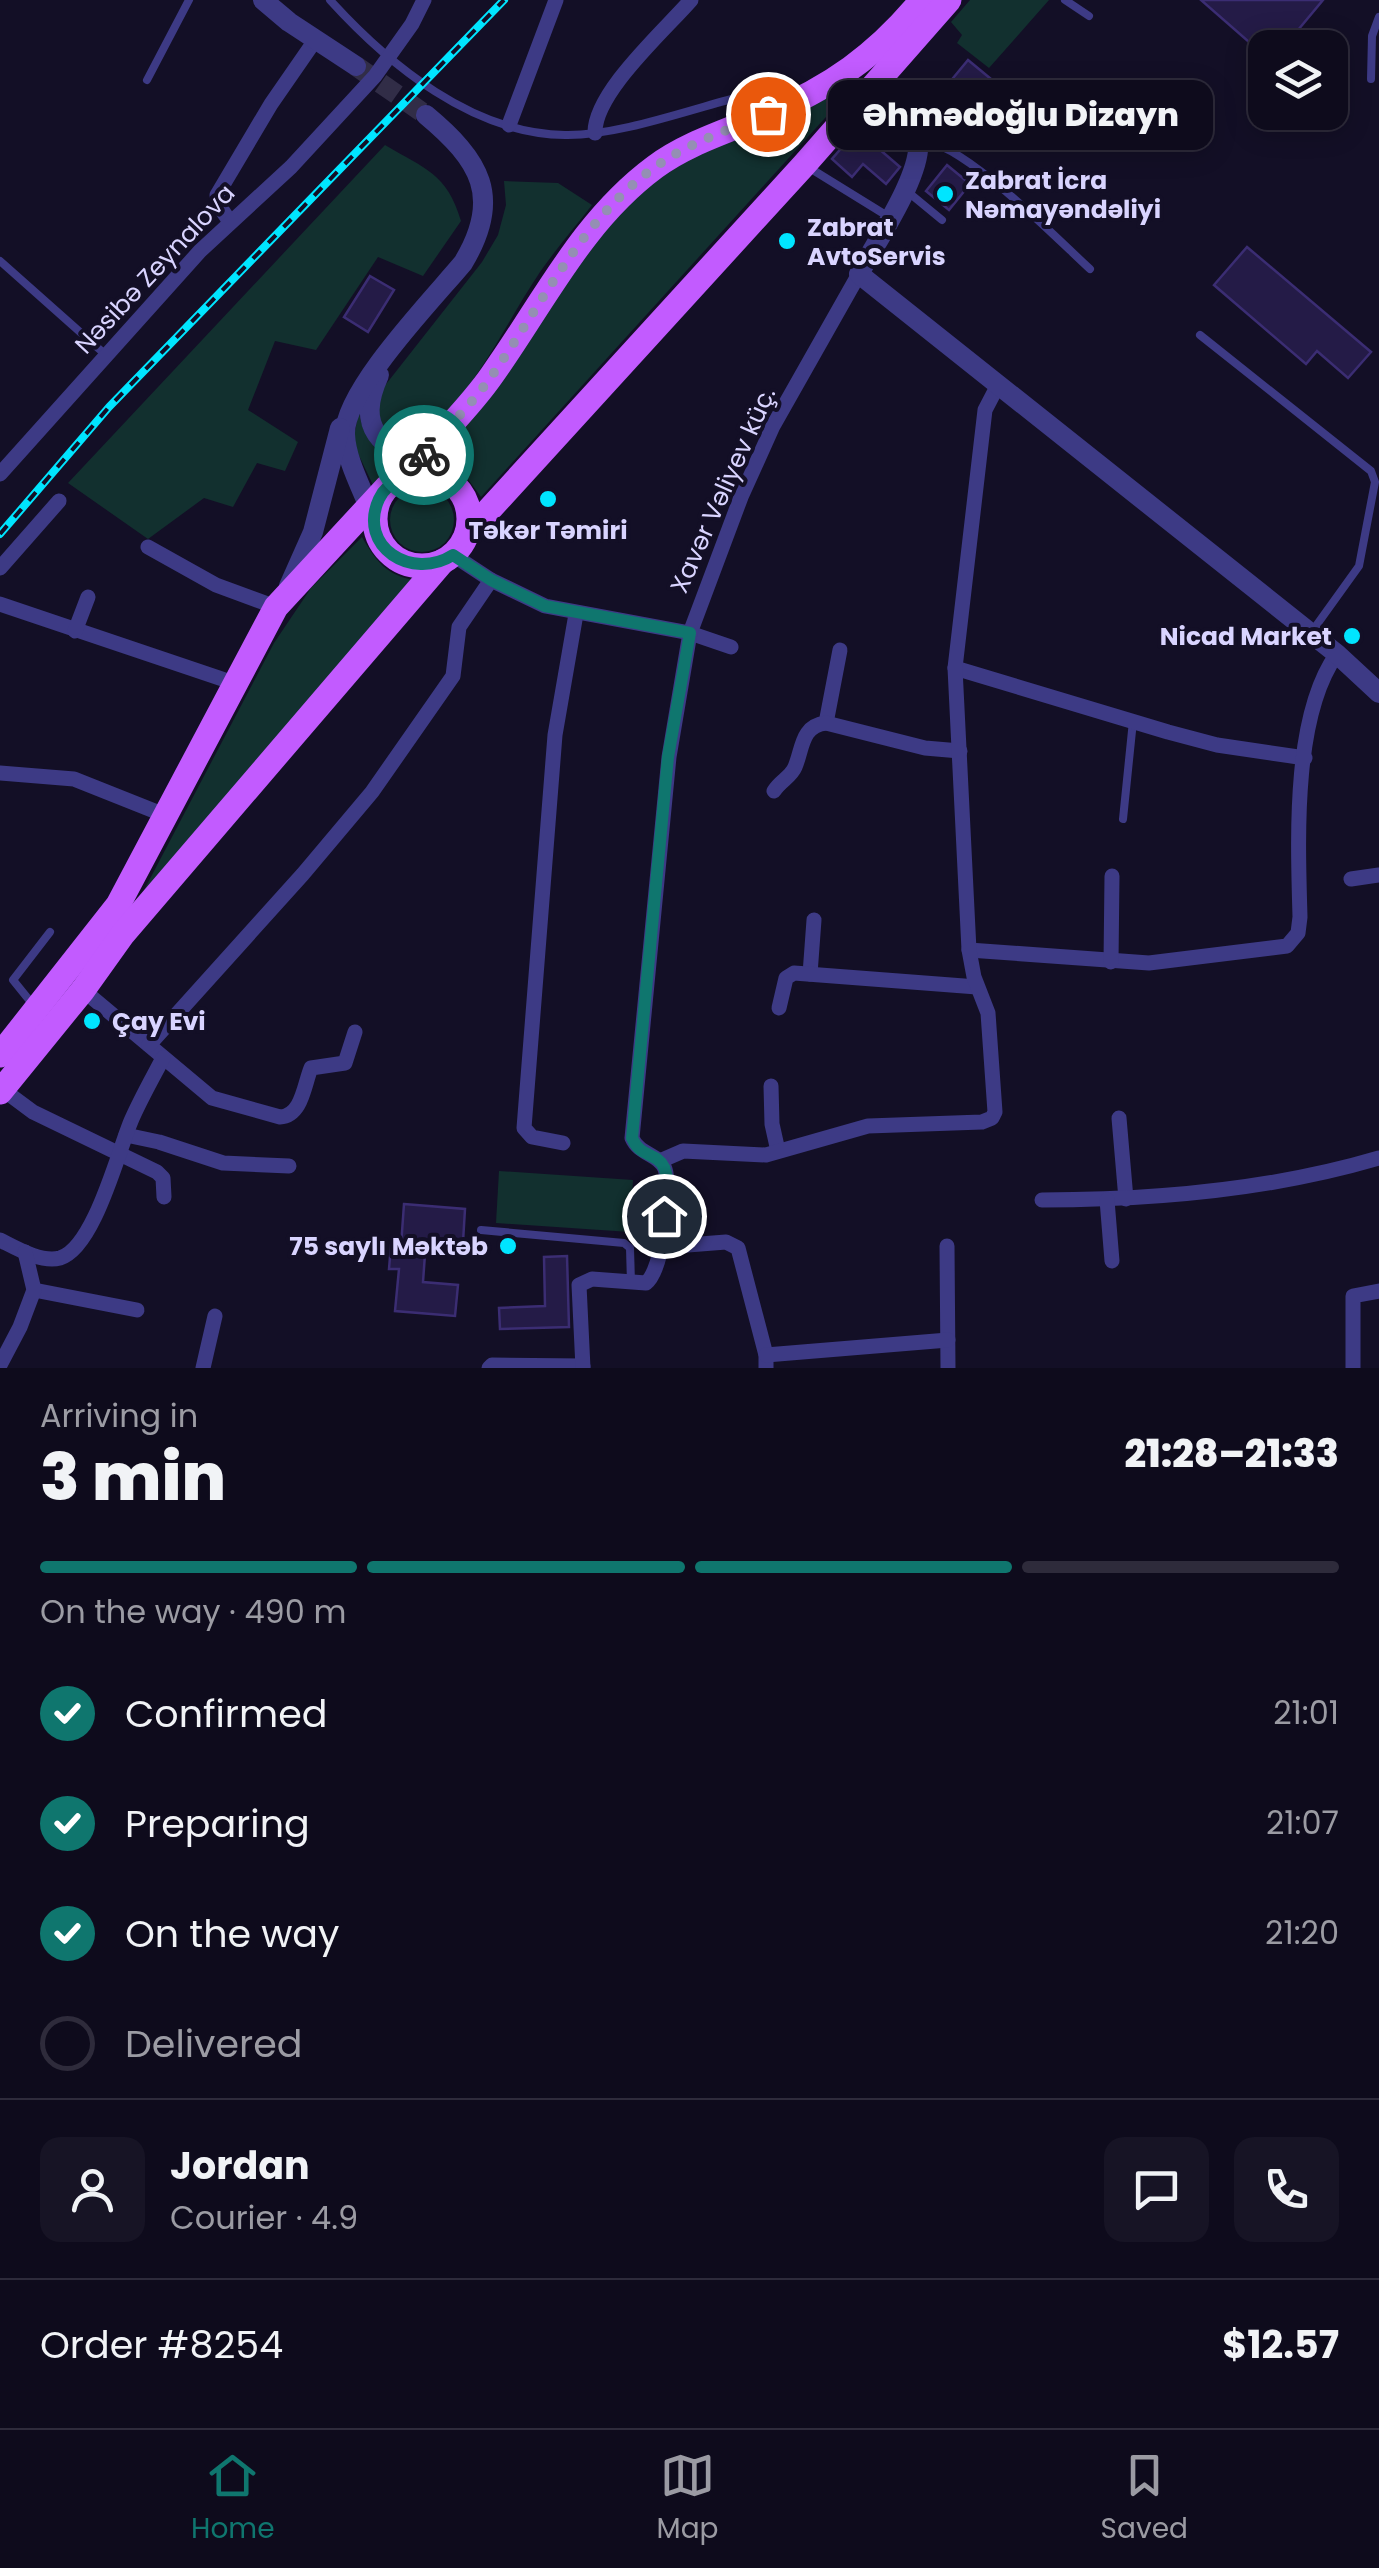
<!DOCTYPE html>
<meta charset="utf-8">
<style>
body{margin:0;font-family:Poppins,sans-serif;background:#171425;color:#f1f3f6;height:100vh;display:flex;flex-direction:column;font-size:38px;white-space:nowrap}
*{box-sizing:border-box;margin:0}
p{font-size:32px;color:#9b9ba3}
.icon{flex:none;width:55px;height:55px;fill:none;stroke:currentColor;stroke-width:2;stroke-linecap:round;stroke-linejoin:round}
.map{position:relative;height:1368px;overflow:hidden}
.drawer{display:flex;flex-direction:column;background:#0e0b1c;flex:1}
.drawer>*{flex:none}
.tools{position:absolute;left:1248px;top:30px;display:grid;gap:20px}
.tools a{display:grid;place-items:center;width:100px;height:100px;border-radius:20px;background:#0e0b1c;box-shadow:0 5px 25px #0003,0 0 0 2px #2e2b3b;font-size:50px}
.pin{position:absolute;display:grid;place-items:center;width:85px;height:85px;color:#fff;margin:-42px;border:5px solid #fff;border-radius:50%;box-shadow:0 2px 10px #0007}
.courier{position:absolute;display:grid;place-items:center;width:100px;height:100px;margin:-50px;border:8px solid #0f766e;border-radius:50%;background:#fff;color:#222;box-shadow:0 2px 12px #0007}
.bubble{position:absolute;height:70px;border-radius:20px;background:#0e0b1c;box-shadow:0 5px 25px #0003,0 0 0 2px #2e2b3b;font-size:32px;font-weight:800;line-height:70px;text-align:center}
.headline em{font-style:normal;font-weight:800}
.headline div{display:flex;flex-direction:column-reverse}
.headline{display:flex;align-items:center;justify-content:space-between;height:170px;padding:0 40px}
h1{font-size:65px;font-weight:800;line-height:75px}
.bar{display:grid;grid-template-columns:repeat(4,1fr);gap:15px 10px;align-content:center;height:120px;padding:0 40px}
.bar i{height:12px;border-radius:8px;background:#2e2b3b}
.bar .on{background:#0f766e}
.bar p{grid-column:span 4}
.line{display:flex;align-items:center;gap:25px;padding:0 40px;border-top:2px solid #2e2b3b}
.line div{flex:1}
.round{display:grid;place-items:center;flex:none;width:105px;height:105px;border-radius:20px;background:#171425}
ol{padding:0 40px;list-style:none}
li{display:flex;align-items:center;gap:30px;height:110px}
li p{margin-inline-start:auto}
li .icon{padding:10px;border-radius:50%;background:#0f766e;color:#fff;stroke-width:4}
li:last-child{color:#9b9ba3}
li i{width:55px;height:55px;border:5px solid #2e2b3b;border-radius:50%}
.tab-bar{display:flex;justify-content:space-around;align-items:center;height:140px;border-top:2px solid #2e2b3b;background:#0e0b1c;font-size:28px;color:#9b9ba3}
.tab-bar a{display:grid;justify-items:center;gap:5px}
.tab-bar .on{color:#0f766e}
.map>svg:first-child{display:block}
.green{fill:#12302f}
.building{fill:#241b47;stroke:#3b2d73;stroke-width:2.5}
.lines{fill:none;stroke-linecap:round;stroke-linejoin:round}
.tertiary-tunnel{stroke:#312d47;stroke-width:20;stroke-dasharray:20 10;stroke-linecap:butt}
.service{stroke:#3d3a85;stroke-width:8}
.minor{stroke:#3d3a85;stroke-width:15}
.tertiary{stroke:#3d3a85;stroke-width:20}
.primary{stroke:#c25bff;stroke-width:25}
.rail-casing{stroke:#00e5ff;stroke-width:8}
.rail{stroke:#130f26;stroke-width:4;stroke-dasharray:11;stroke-linecap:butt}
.done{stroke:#948fb3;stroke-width:10;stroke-dasharray:0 18}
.route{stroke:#0f766e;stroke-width:12}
.poi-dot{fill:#00e5ff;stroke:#130f26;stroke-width:4}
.labels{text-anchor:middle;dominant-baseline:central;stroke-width:8;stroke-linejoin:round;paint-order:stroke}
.poi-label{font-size:25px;font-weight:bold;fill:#d9d4ff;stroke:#130f26;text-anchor:start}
.street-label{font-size:25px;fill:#d9d4ff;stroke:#130f26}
</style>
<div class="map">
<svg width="1379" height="1368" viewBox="0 0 1379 1368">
<rect width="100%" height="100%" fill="#130f26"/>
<!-- green -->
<g class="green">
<path d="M970,0H1049L989,68L957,43L962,35L951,22Z"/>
<path d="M855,85L481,497L462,471L438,457C461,430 486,404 506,374C552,306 592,225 662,177C718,138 793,114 855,85Z"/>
<path d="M385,145C425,169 447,173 461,221L423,276L378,257L316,350L275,341L248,410L298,442L285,471L257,463L233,507L204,498L148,539L68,483Z"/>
<path d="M504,181L558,183L592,205C575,227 556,249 540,272C501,330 472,402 411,443L401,441L379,423L377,408L383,388L482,262L498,235L506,205Z"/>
<path d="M359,409C361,437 375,447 396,462L373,485L353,443Z"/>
<circle cx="422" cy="520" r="32"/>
<path d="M362,537C376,561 386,575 414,580L143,892L274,643L311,588Z"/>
<path d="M499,1171L633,1180L630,1232L496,1223Z"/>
</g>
<!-- building -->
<g class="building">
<path d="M1201,0H1323L1283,48H1265V56Z"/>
<path d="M968,60L997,84L953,135L925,112Z"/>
<path d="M857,130L900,167L886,184L863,164L852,177L832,159Z"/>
<path d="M947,165L970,184L949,210L926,191Z"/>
<path d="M1247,247L1371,352L1348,378L1317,351L1306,364L1214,285Z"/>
<path d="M370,276L394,290L368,332L344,317Z"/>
<path d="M404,1204L465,1209L463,1242L426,1240L423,1282L458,1285L455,1316L395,1311L399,1269H389L391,1245L401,1246Z"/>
<path d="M567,1256L569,1327L500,1329L499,1308L545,1306L544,1257Z"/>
</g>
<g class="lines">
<!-- tertiary-tunnel -->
<path class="tertiary-tunnel" d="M356,66L426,115"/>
<!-- service -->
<g class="service">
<path d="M330,0C389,65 473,134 565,135C617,136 688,110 739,97L750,96L766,110"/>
<path d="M1065,0L1089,16"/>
<path d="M1371,79L1372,36L1379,17"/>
<path d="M147,80L189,0"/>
<path d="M921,141C961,140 1058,240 1090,269"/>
<path d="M808,167L889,217"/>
<path d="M908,192L942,220"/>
<path d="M0,261L107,356"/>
<path d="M1200,335L1371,471L1375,482L1359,566L1313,630"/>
<path d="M1123,819L1133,721"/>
<path d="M34,1006L13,980L50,932"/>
<path d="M481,1230L624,1243L630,1248L631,1283"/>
</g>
<!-- minor -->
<g class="minor">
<path d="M509,125L556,0"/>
<path d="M595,133C594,93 664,31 691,0"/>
<path d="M230,222L218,204L217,195L271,104L316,39"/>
<path d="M0,474L200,251L291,167L375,76L412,24L424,0"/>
<path d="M148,547L216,585L276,607"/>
<path d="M453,555L491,580L545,606L690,633L731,647"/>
<path d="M0,568L59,501"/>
<path d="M0,604L234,683"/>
<path d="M75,631L88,597"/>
<path d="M955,668L1168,732L1217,745L1305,758"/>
<path d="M826,723L840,650"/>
<path d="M0,773L74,779L167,816"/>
<path d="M774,791C780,781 791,777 795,767C803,748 801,726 826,723L925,748L960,751"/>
<path d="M1351,879L1379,875"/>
<path d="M969,950L1149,963L1287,946L1298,933L1300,917C1298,843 1292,716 1337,654"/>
<path d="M1111,962L1112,876"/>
<path d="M810,974L814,920"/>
<path d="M83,990L212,1098L280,1117C302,1116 304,1085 311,1068L345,1063L355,1032"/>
<path d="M779,1008L786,978L794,973L977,987"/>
<path d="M149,1045L303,874L372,792L453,676L459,627L491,580"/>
<path d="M771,1086L772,1124L778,1151"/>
<path d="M2,1089L33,1112L157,1172L163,1178L164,1197"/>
<path d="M1119,1118L1126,1199"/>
<path d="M126,1135L159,1142L223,1163L289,1166"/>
<path d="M563,1143L532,1137L524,1128L555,735L576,614"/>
<path d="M660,1161L683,1151L766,1155L868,1126L982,1122L992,1118L995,1112L988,1013L974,977L969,950L955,668L985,410L997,387"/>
<path d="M1042,1200C1154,1200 1271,1190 1379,1158"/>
<path d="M1107,1200L1112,1261"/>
<path d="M0,1240C16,1248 41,1263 60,1258C94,1248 118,1152 131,1121C140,1100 152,1079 163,1058"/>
<path d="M947,1246L948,1368"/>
<path d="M662,1247L726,1242L738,1248L766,1355V1368"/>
<path d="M34,1290L137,1310"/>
<path d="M766,1355L948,1340"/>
<path d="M0,1365L20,1327L34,1290L25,1252"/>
<path d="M203,1368L215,1316"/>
<path d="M489,1368L492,1365L583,1366"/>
<path d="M583,1368L579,1285L592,1279L646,1283C663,1270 672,1190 665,1169C660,1154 639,1155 632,1138L669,757L690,633L741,497L773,426L859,274"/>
<path d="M1353,1368V1296L1379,1291"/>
</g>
<!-- tertiary -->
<g class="tertiary">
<path d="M263,0L289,22L356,66"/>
<path d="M876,85C893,99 915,117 918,140C923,174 875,243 859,274L1337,654L1379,693"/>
<path d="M379,375C352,434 387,448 434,473"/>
<path d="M375,523C366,495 346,463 345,434C344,391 433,299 463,263C503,197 480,160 426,115"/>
<path d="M289,586L313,532L340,428"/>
</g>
<!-- primary -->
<g class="primary">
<circle cx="422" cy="519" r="47"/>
<path d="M409,473C435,439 468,410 492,375C544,302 582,221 655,167C687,143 728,131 765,115C830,88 877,55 922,0"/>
<path d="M467,534L804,165L949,0"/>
<path d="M0,1055L118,905L276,607L387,487"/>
<path d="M0,1092L83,990L123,934L442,562"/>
</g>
<!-- rail casing -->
<g class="rail-casing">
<path id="rail" d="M0,534L109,407L504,0"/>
</g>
<!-- rail -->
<use href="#rail" class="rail"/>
</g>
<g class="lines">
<!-- done -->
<path class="done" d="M424,455C447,428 473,403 493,374C544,301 583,217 658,165C691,142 731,129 768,114"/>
<!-- route -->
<path class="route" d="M424,455C419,460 414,469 408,473C397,482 386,484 379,499C357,547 412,581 453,555L491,580L545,606L690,633L668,757L632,1138C638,1152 645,1152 657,1159C673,1170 666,1199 664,1216"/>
</g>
<!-- markers -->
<g class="poi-dot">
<circle cx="945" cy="194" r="10"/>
<circle cx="787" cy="241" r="10"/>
<circle cx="548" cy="499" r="10"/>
<circle cx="1352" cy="636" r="10"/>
<circle cx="92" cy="1021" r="10"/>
<circle cx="508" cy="1246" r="10"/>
</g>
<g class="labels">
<!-- poi labels -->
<g class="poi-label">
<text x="965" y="180">Zabrat İcra<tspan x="965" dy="29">Nəmayəndəliyi</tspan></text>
<text x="807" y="227">Zabrat<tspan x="807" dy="29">AvtoServis</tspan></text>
<text x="548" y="530" text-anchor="middle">Təkər Təmiri</text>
<text x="1332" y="636" text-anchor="end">Nicad Market</text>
<text x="112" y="1021">Çay Evi</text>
<text x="488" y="1246" text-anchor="end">75 saylı Məktəb</text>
</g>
<!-- street labels -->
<g class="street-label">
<text transform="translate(155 269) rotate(-47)">Nəsibə Zeynalova</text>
<text transform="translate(723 490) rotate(-66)">Xavər Vəliyev küç.</text>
</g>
</g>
</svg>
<div class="tools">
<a><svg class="icon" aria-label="layers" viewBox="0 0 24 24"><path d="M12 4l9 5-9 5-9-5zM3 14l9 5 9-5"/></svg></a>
</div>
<div class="pin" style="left:768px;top:114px;background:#ea580c"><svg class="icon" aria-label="bag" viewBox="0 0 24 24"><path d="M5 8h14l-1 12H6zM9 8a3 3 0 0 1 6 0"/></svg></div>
<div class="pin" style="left:664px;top:1216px;background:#1f2937"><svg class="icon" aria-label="home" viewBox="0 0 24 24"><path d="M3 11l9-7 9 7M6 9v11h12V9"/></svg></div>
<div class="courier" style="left:424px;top:455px"><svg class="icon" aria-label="bike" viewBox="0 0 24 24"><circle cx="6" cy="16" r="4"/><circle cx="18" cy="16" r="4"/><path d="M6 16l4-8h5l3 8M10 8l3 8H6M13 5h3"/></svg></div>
<div class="bubble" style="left:828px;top:80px;width:385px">Əhmədoğlu Dizayn</div>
</div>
<section class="drawer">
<div class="headline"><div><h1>3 min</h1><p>Arriving in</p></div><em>21:28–21:33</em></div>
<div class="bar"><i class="on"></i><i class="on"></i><i class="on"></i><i></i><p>On the way · 490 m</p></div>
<ol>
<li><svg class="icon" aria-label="check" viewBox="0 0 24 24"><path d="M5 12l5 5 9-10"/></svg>Confirmed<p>21:01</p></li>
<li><svg class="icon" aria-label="check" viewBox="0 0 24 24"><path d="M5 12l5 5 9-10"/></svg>Preparing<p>21:07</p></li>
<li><svg class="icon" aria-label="check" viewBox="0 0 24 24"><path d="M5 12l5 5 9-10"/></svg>On the way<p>21:20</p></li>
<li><i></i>Delivered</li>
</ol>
<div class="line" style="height:180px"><a class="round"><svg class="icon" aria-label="person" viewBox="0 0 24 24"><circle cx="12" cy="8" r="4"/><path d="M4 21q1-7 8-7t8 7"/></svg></a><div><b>Jordan</b><p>Courier · 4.9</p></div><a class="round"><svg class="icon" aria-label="chat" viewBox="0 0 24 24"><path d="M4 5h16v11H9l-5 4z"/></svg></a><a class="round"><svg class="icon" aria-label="phone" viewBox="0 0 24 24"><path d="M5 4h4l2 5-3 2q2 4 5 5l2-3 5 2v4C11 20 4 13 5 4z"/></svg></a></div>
<div class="line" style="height:130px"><div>Order #8254</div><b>$12.57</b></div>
</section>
<nav class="tab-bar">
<a class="on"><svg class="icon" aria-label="home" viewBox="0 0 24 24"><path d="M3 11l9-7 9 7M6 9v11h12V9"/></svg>Home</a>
<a><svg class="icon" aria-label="map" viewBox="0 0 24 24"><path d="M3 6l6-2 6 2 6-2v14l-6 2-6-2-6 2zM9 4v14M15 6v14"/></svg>Map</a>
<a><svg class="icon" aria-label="saved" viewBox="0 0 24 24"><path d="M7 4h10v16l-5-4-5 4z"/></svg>Saved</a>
</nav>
